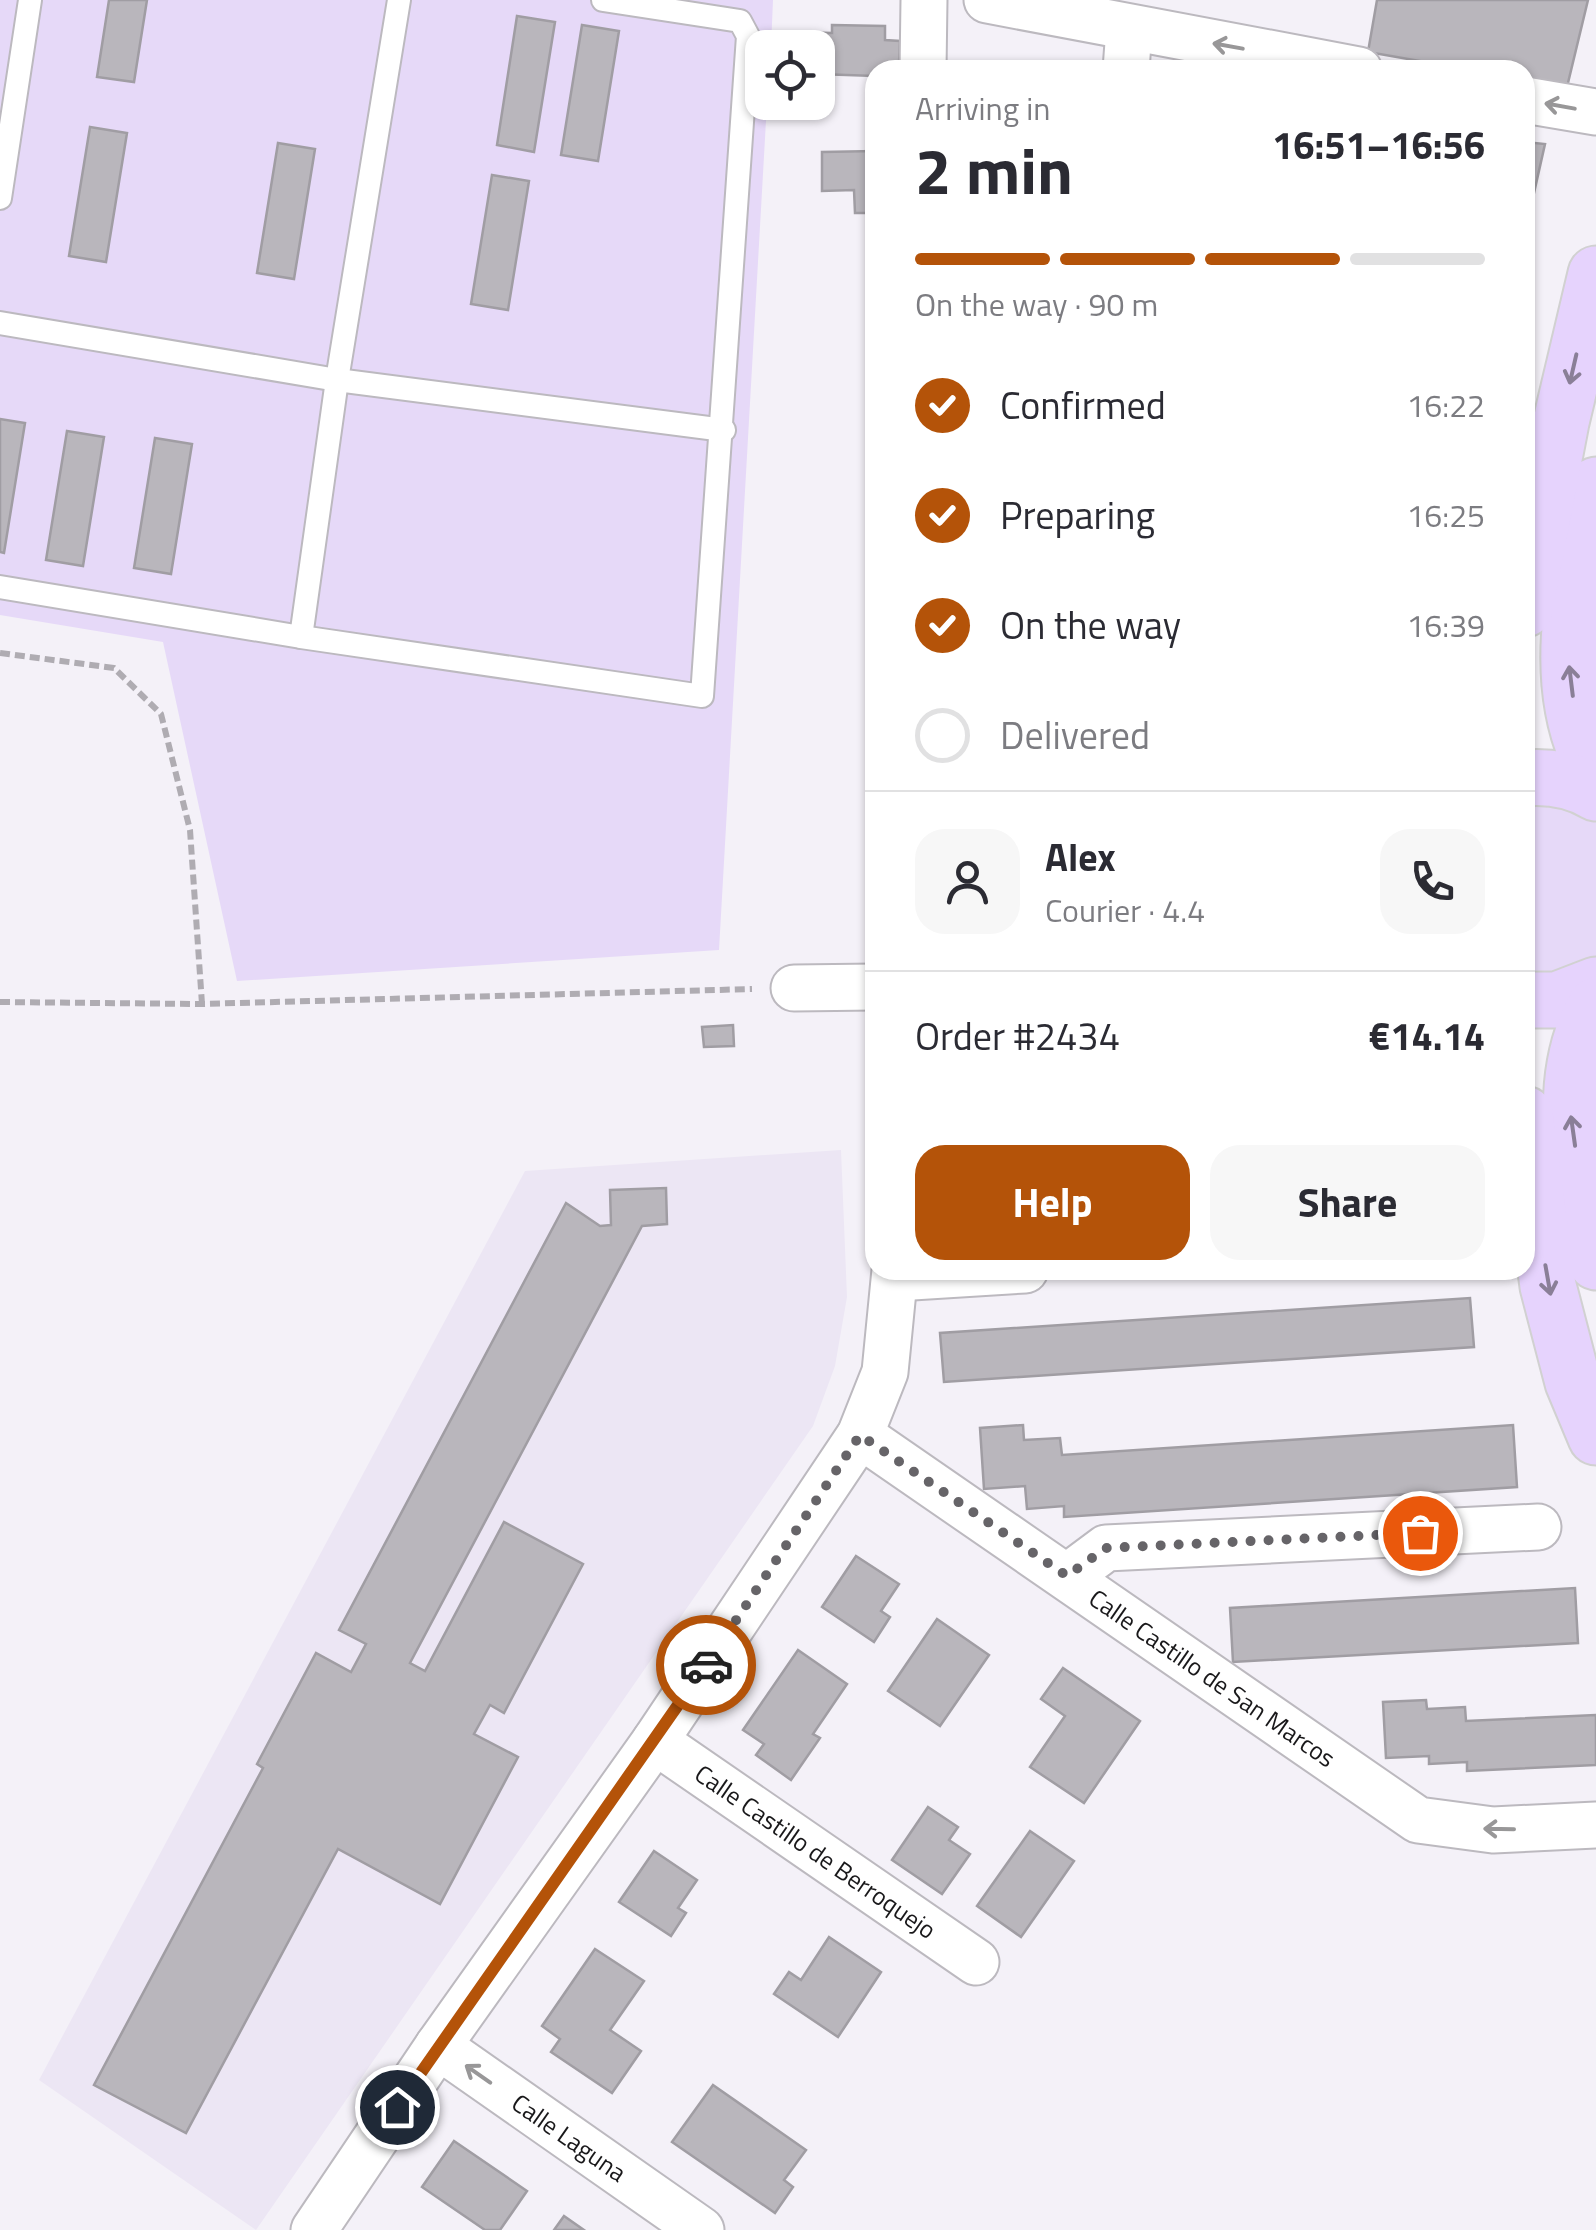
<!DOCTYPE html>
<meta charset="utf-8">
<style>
body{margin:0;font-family:"Titillium Web",sans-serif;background:#f7f7f7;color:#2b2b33;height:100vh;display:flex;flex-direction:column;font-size:38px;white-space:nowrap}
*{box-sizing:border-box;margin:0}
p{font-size:32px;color:#7c7c81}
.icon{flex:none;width:55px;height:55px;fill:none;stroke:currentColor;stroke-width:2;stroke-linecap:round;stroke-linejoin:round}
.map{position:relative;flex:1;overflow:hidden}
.drawer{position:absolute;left:865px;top:60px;width:670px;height:1220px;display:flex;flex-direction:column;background:#fff;border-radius:30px;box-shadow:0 2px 8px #0004}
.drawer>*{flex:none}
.fabs{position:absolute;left:745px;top:30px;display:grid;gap:20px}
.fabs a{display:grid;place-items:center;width:90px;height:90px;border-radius:20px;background:#fff;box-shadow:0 2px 8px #0004;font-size:50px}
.pin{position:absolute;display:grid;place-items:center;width:85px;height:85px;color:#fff;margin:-42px;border:5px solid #fff;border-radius:50%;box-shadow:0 2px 10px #0007}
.courier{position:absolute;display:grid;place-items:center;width:100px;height:100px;margin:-50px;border:8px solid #b45309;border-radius:50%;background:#fff;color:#222;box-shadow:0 2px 12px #0007}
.head em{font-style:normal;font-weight:700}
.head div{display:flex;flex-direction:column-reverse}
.head{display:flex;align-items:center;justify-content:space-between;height:170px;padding:0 50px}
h1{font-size:65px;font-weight:700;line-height:75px}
.bar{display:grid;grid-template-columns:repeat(4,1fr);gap:15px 10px;align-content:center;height:120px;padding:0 50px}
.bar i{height:12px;border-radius:8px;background:#e1e1e2}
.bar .selected{background:#b45309}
.bar p{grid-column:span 4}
.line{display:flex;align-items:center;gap:25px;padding:0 50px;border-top:2px solid #e1e1e2}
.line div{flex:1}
.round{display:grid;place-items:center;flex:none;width:105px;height:105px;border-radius:30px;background:#f7f7f7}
ol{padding:0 50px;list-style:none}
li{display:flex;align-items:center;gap:30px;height:110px}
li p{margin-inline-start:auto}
li .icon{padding:10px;border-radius:50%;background:#b45309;color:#fff;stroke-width:4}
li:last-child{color:#7c7c81}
li i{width:55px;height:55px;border:5px solid #e1e1e2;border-radius:50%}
.cta{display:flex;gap:20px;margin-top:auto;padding:20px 50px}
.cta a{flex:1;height:115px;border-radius:30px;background:#b45309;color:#fff;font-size:40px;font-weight:700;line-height:115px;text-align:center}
.cta a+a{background:#f7f7f7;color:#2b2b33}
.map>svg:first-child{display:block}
.built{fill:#ece6f4}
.green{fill:#e6d9f8}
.building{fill:#b9b6bc;stroke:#a09da3;stroke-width:2.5}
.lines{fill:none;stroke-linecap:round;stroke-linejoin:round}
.service-casing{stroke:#bcb9bf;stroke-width:26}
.minor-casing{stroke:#bcb9bf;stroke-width:49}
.primary-casing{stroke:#d1d1d1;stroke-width:59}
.path{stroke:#afacb2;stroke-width:6;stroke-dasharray:10 5;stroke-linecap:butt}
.service{stroke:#fff;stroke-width:22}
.minor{stroke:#fff;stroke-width:45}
.primary{stroke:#e6d3fd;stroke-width:55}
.oneway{stroke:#989798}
.oneway2{stroke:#8a7f97}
.done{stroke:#666468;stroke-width:10;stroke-dasharray:0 18}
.route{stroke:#b45309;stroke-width:12}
.labels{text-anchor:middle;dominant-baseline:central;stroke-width:8;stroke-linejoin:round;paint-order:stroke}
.street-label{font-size:25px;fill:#19181a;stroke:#fff}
</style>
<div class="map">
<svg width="1596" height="2230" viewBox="0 0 1596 2230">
<rect width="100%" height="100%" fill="#f4f1f8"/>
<!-- built -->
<path class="built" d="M841,1150L847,1297L835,1366L813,1426L256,2230L39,2080L525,1171Z"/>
<!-- green -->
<g class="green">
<path d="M0,0H773L771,47L762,48V102L767,103L719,950L237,981L163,642L0,615Z"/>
<path d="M1525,801H1564L1596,820V958L1569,973L1525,976Z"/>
</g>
<!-- building -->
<g class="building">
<path d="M109,0H147L134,82L97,77Z"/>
<path d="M1377,0H1588L1567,87L1525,79V70H1471L1368,52Z"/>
<path d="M517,16L555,22L534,152L497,145Z"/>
<path d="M582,25L619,31L598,161L561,155Z"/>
<path d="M832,25L885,26V40L900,41L899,64H883L875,76L818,74V48H799V32L832,33Z"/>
<path d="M90,127L127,133L106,262L69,256Z"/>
<path d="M1525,142L1545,144L1525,233Z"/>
<path d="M278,143L315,149L294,279L257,273Z"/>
<path d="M875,151V213H855L854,190L822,191V152Z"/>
<path d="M492,175L529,181L508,310L471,304Z"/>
<path d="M0,419L25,423L4,553L0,552Z"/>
<path d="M67,431L104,437L83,566L46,560Z"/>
<path d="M155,438L192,444L171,574L134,568Z"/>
<path d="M733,1025L734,1046L704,1047L702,1027Z"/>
<path d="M666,1188L667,1224L642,1226L410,1663L425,1671L504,1522L583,1564L504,1713L490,1705L474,1734L518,1757L440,1904L338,1849L186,2133L94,2085L263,1768L257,1764L316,1653L351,1672L366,1644L339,1630L566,1203L600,1226L611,1225L610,1190Z"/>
<path d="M1470,1298L1474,1347L944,1382L940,1333Z"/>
<path d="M1023,1425L1024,1440L1060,1438L1062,1455L1513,1425L1517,1487L1064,1517V1506L1027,1509L1025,1486L984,1489L980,1428Z"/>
<path d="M856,1556L899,1584L881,1611L890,1617L874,1642L822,1607Z"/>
<path d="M1575,1588L1578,1643L1233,1662L1230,1608Z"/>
<path d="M937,1619L989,1655L940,1726L888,1691Z"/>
<path d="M798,1650L847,1684L813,1734L820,1738L791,1780L756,1755L764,1744L743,1730Z"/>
<path d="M1063,1668L1140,1721L1084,1803L1030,1767L1065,1716L1041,1699Z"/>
<path d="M1426,1700L1427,1709L1465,1707L1466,1721L1596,1715V1765L1467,1771V1762L1429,1764V1756L1386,1758L1383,1702Z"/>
<path d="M928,1807L958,1827L949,1840L970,1854L942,1894L892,1860Z"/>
<path d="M1030,1831L1074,1861L1021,1937L977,1906Z"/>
<path d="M654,1851L697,1880L678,1908L686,1913L671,1936L619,1902Z"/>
<path d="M829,1937L881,1972L838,2037L774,1994L789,1972L801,1980Z"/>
<path d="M595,1949L644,1981L610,2030L641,2051L612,2093L551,2052L560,2039L542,2026Z"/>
<path d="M713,2085L806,2150L784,2180L793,2187L775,2213L672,2142Z"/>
<path d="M454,2141L527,2191L500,2230H485L422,2187Z"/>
<path d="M564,2216L584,2230H554Z"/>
</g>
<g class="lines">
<!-- service casing -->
<g class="service-casing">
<g id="service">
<path d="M0,198L30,0"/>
<path d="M0,323L337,380L724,430"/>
<path d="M0,587L301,637L337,380L399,0"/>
<path d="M301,637L702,696L748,36L740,21L603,0"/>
</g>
</g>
<!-- minor casing -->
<g class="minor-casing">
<g id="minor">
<path d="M987,0L1359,70"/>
<path d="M923,70L924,0"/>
<path d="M1126,70L1129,29"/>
<path d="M1525,100L1596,112"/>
<path d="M794,988L875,987"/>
<path d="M896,1278L1025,1270"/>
<path id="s1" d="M860,1435L1418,1820L1493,1830L1596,1825"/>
<path d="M1067,1577L1106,1548L1538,1527"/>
<path id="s2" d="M655,1741L976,1962"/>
<path id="s3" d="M438,2046L701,2230"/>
<path d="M314,2230L438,2046L655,1741L860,1435L885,1372L895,1270"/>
</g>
</g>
<!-- primary casing -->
<g class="primary-casing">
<g id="primary">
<path d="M1596,485C1575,576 1547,687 1596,773"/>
<path d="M1525,609L1561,422L1596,274"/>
<path d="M1525,778C1551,776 1574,780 1596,793"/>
<path d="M1525,1000H1557L1596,985"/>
<path d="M1596,1005C1551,1085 1578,1177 1596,1262"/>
<path d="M1525,1114L1548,1286L1573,1382L1596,1437"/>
</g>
</g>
<!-- path -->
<g class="path">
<path d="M0,653L114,668L161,714L190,830L202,1004"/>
<path d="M0,1002L202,1004L752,989"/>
</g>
<!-- service -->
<use href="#service" class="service"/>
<!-- minor -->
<use href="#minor" class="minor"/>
<!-- primary -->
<use href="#primary" class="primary"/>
</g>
<!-- one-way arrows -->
<defs><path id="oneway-shaft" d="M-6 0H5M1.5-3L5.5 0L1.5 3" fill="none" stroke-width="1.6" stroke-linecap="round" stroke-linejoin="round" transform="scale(2.5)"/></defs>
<g class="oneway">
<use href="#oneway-shaft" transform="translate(1228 46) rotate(-170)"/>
<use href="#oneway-shaft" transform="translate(1560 106) rotate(-170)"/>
<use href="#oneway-shaft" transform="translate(1499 1829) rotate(-179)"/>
<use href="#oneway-shaft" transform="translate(478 2074) rotate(-145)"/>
</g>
<g class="oneway2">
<use href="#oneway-shaft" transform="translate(1573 369) rotate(103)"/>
<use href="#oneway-shaft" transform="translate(1571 681) rotate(-97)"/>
<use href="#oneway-shaft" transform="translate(1573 1131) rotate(-98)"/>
<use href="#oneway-shaft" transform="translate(1548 1280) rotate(80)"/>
</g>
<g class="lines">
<!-- done -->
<path class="done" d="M706,1665L860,1435L1067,1576L1106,1548L1420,1533"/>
<!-- route -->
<path class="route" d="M397,2107L706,1665"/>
</g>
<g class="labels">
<!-- street labels -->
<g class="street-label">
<text stroke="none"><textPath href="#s1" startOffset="428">Calle Castillo de San Marcos</textPath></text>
<text stroke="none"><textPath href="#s2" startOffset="195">Calle Castillo de Berroquejo</textPath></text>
<text stroke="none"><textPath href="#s3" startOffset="160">Calle Laguna</textPath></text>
</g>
</g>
</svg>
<div class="fabs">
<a><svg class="icon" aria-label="locate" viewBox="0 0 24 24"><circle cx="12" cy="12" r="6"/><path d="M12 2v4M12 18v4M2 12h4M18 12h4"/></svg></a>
</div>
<div class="pin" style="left:1420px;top:1533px;background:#ea580c"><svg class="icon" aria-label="bag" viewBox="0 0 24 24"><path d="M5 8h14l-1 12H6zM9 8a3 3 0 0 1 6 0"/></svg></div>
<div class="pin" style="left:397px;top:2107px;background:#1f2937"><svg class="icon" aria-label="home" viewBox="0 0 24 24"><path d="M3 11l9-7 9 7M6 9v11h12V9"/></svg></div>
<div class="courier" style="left:706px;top:1665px"><svg class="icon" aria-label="car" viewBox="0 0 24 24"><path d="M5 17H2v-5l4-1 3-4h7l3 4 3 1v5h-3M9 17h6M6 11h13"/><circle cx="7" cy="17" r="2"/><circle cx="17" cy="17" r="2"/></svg></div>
<section class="drawer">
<div class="head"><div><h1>2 min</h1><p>Arriving in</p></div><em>16:51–16:56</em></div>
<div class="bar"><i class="selected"></i><i class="selected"></i><i class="selected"></i><i></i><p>On the way · 90 m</p></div>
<ol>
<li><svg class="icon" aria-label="check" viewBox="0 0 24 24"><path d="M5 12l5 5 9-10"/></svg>Confirmed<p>16:22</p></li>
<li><svg class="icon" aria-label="check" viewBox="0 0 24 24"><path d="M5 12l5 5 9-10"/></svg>Preparing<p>16:25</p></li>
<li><svg class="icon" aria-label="check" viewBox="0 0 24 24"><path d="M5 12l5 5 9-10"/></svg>On the way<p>16:39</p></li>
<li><i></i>Delivered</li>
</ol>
<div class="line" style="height:180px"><a class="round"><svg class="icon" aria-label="person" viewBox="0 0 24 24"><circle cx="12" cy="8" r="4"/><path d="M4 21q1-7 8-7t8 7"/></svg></a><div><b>Alex</b><p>Courier · 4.4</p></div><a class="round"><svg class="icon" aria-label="phone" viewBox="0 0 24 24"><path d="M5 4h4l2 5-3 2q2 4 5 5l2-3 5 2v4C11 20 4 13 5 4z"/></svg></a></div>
<div class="line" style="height:130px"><div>Order #2434</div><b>€14.14</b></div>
<div class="cta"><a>Help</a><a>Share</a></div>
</section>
</div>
